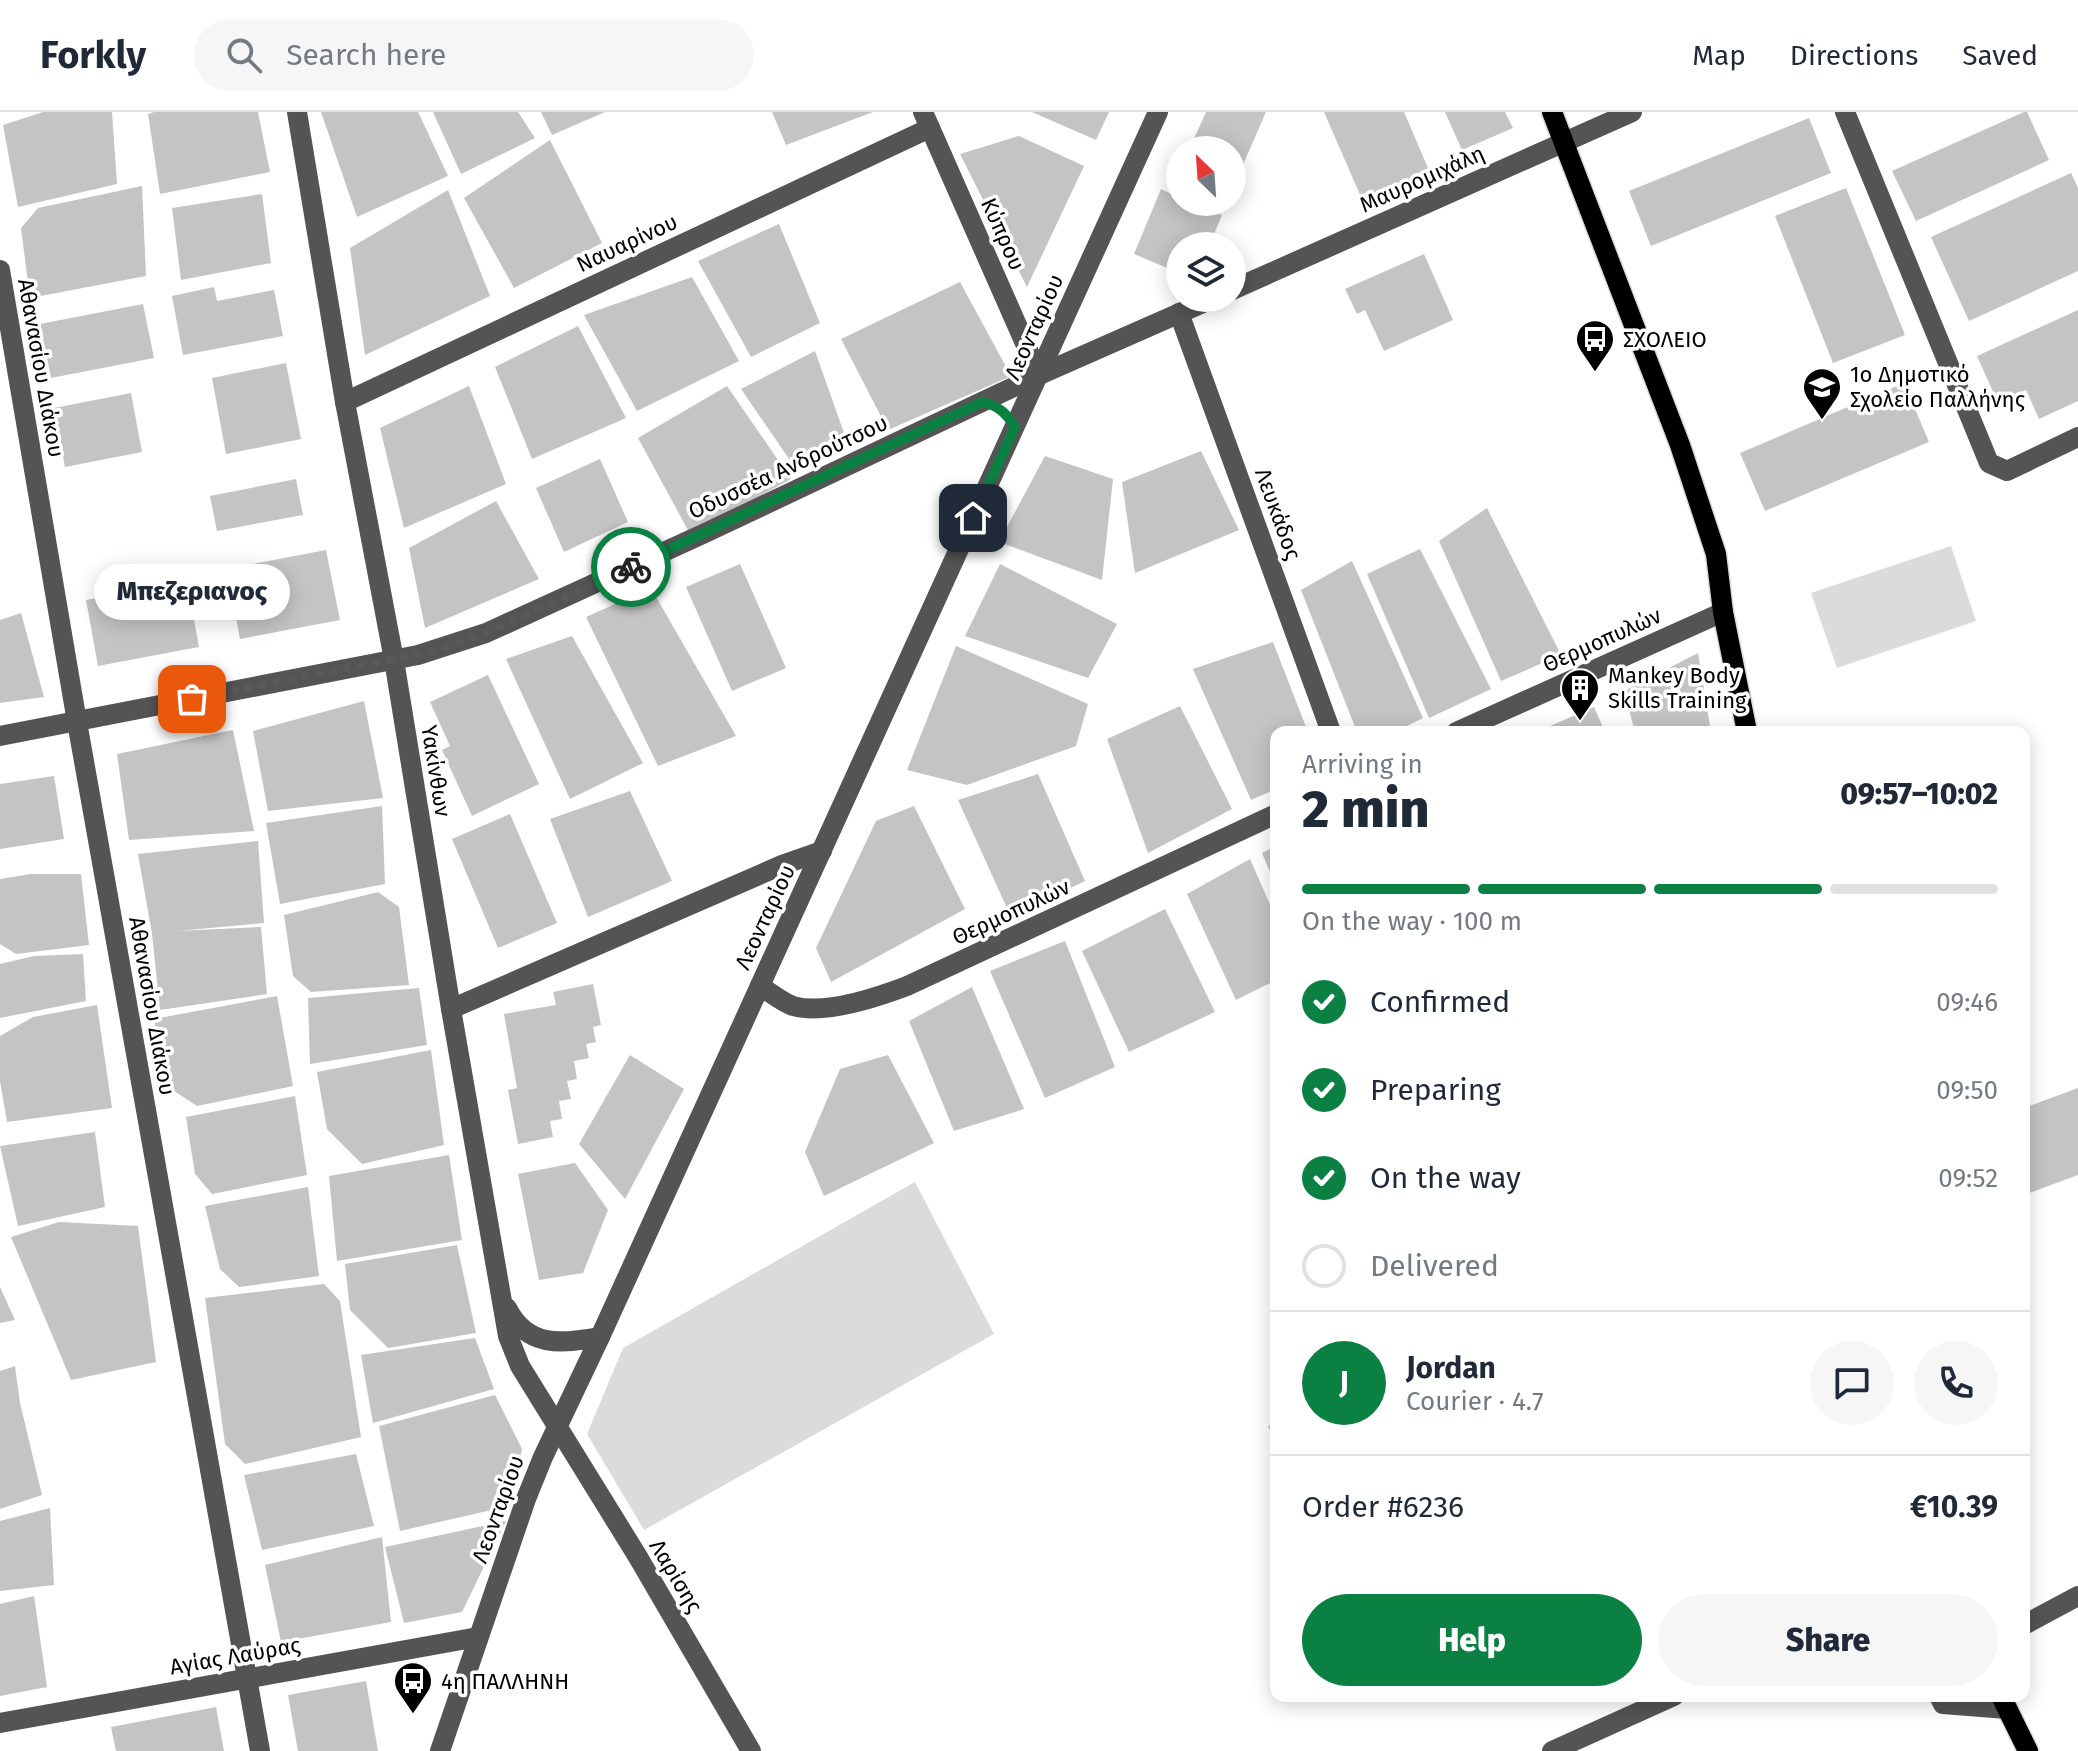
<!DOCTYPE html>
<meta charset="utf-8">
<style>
body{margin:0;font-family:"Fira Sans",sans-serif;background:#f6f6f7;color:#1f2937;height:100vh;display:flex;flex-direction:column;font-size:30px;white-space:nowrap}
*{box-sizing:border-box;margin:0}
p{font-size:26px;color:#747a83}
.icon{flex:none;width:44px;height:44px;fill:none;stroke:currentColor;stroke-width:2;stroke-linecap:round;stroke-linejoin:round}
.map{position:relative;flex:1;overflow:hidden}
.panel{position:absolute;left:1270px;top:614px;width:760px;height:976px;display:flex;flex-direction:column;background:#fff;border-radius:16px;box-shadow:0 4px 20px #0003}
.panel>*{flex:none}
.needle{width:52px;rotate:335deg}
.fabs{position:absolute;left:1166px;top:24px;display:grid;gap:16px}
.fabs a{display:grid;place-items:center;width:80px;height:80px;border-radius:50%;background:#fff;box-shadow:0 4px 20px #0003;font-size:40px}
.pin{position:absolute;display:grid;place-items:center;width:68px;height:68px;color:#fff;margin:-34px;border-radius:16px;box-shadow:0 4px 12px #0006}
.courier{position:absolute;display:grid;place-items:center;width:80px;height:80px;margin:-40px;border:6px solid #0b8043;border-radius:50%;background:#fff;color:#222;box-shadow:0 2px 10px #0007}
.bubble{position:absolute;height:56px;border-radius:28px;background:#fff;box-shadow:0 4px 20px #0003;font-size:26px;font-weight:800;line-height:56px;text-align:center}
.overview em{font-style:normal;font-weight:800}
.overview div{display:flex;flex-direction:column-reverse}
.overview{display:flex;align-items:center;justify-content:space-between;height:136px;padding:0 32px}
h1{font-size:52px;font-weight:800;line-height:60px}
.bar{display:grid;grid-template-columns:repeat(4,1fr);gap:12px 8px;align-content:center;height:96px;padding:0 32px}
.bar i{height:10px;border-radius:6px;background:#e0e1e3}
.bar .current{background:#0b8043}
.bar p{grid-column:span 4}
.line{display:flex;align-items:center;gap:20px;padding:0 32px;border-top:2px solid #e0e1e3}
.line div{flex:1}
.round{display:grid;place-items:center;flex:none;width:84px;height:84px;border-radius:42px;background:#f6f6f7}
ol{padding:0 32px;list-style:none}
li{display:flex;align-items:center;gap:24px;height:88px}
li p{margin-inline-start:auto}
li .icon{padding:8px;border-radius:50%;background:#0b8043;color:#fff;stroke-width:4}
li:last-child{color:#747a83}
li i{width:44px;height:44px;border:4px solid #e0e1e3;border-radius:50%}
.cta{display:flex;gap:16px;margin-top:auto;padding:16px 32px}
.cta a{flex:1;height:92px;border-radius:48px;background:#0b8043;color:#fff;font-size:32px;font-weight:800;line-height:92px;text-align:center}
.cta a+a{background:#f6f6f7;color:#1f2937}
header{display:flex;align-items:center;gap:48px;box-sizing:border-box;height:112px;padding:0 40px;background:#fff;border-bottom:2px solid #e0e1e3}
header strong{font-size:38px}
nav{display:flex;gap:44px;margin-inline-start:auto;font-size:28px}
.search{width:560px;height:72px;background:#f6f6f7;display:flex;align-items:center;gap:20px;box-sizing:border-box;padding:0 28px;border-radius:44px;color:#747a83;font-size:30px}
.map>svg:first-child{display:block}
.green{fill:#dbdbdb}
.building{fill:#c4c4c4}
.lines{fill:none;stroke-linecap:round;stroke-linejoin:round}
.major-casing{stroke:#dbdbdb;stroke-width:23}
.minor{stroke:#545454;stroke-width:20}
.major{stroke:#000;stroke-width:20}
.done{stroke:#595959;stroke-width:8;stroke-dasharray:0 14.4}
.route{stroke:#0b8043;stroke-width:10}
.labels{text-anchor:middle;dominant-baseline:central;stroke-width:7;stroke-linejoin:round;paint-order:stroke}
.street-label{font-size:22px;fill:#000;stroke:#fff}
.poi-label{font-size:22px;fill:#000;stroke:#fff;text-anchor:start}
</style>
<header>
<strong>Forkly</strong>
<div class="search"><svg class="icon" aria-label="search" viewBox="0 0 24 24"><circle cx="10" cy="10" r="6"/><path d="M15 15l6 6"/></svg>Search here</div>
<nav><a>Map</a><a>Directions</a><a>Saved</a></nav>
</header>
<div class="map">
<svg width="2078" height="1639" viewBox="0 0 2078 1639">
<rect width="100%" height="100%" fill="#fff"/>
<!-- green -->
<g class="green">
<path d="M1951,434L1976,509L1837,556L1811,481Z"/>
<path d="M915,1070L994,1222L644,1418L587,1322L623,1236Z"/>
</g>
<!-- building -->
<g class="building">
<path d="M43,0H112L117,72L18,95L3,13Z"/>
<path d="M154,0H258L270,60L160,82L148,2Z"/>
<path d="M321,0H418L448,64L357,105Z"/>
<path d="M433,0H518L535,26L461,62Z"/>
<path d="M541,0H605L552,23Z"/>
<path d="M772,0H873L786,33Z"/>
<path d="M1032,0H1109L1096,28Z"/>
<path d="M1206,0H1266L1238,64L1232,61V38H1189Z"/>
<path d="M1324,0H1404L1431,63L1364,92Z"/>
<path d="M1445,0H1505L1513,16L1462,38Z"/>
<path d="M2024,0H2027L2049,48L1916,109L1892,59Z"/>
<path d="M1809,6L1831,61L1651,134L1629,79Z"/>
<path d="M1019,24L1084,54L1027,175L960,42Z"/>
<path d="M550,28L602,131L514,176L464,86Z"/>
<path d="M2071,61L2078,76V159L1969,209L1931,125Z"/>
<path d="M142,74L146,164L30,186L21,116L38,96Z"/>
<path d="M1846,76L1905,223L1833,251L1775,104Z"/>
<path d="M1161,77L1180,86V90H1191L1222,103L1209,134H1180V139L1172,158L1134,142Z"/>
<path d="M448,78L490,184L365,243L350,136Z"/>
<path d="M262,82L271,151L181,168L172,96Z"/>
<path d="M779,112L820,211L751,245L698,149Z"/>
<path d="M1424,142L1453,208L1384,239L1365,198L1357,202L1345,177Z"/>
<path d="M692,165L739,249L637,299L584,203Z"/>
<path d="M960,170L1011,264L888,318L841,227Z"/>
<path d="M214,175L217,189L274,178L283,224L183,243L172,184Z"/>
<path d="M143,192L154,246L51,266L40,212Z"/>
<path d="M2078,198V289L2039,307L2026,278L1998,291L1977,244Z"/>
<path d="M578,214L626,306L532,347L495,255Z"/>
<path d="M815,239L849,335L796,357L741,277Z"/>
<path d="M286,251L301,327L226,342L212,266Z"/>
<path d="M1904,271L1929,330L1765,399L1740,341Z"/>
<path d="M469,274L506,372L404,416L380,316Z"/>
<path d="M727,274L791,367L690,422L638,326Z"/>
<path d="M131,281L142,340L65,355L54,296Z"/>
<path d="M1201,339L1239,418L1135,461L1122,370Z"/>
<path d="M1045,344L1113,367L1102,468L999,430Z"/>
<path d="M600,347L628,410L564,440L536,376Z"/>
<path d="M296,367L303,403L217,419L210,384Z"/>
<path d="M496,389L539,467L425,516L409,436Z"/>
<path d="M1487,396L1561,543L1501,569L1439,429Z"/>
<path d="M1420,437L1491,577L1429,606L1367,462Z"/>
<path d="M326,438L340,508L240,527L227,457Z"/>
<path d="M1352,449L1423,606L1395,620H1357L1301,478Z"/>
<path d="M740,452L786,556L732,579L686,475Z"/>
<path d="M1000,452L1117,512L1088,566L965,524Z"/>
<path d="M187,469L199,535L98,554L86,488Z"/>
<path d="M651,476L736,624L658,654L586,505Z"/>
<path d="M21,501L44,585L0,591V508Z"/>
<path d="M572,524L643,651L570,687L506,547Z"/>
<path d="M1273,530L1308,620H1276V677L1251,688L1193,557Z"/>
<path d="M956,534L1088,592L1076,634L967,673L907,658Z"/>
<path d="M1698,541L1711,620H1635L1624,579Z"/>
<path d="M488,563L539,672L472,704L442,638L450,634L430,590Z"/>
<path d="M364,589L383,686L268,699L253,619Z"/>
<path d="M1180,594L1232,697L1148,741L1107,627Z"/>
<path d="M1594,595L1605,620H1552L1550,614Z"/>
<path d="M233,618L254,719L129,728L117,642Z"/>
<path d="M1038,662L1085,769L1011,805L958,688Z"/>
<path d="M54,664L64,727L0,737V672Z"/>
<path d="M630,679L672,769L588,805L550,707Z"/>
<path d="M382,694L385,772L280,792L266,711Z"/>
<path d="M914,694L965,797L831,870L816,836L876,709Z"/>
<path d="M510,702L557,811L498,836L452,727Z"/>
<path d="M258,729L264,811L177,819L261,815L267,882L160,898L152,822L138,742Z"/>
<path d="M1276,734V774L1262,741Z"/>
<path d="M1250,747L1276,806V868L1236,888L1187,782Z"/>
<path d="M31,762H81L89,833L16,842L0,832V767Z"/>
<path d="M378,780L399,795L409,873L311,880L293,864L284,803Z"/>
<path d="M1165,797L1215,900L1129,940L1082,839Z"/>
<path d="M1065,829L1115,955L1045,986L990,859Z"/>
<path d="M83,842L86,889L0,906V852L34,844Z"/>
<path d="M593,872L601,913L593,915L596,930L586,932L589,946L574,949L577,967L567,969L571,987L559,989L562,1007L550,1009L553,1025L518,1032L508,978L517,976L504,902L556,893L553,880Z"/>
<path d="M972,875L1024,997L954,1019L909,909Z"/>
<path d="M419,876L427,933L310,952L308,886Z"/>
<path d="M277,884L293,974L197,994L165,973L154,907Z"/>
<path d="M97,893L112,996L7,1010L0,969V924L33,905Z"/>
<path d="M431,938L444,1033L362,1052L327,1017L317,960Z"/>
<path d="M630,943L684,977L625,1087L579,1032Z"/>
<path d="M888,943L934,1031L824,1084L805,1040L840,957Z"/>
<path d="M2078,976V1063L2024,1083V996Z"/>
<path d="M295,984L307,1063L212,1082L195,1062L186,1005Z"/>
<path d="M95,1020L105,1095L18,1114L0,1034Z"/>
<path d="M449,1043L462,1128L337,1149L329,1064Z"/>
<path d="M575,1051L608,1098L583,1161L539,1168L518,1062Z"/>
<path d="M308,1075L319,1164L239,1175L220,1157L205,1094Z"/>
<path d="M59,1110L138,1114L156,1250L71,1268L11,1125Z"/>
<path d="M457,1133L476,1221L388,1236L350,1198L345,1152Z"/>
<path d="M324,1172L340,1189L361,1325L245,1352L225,1332L205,1186Z"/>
<path d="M0,1175L15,1208L0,1211Z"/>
<path d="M475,1226L494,1277L373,1311L361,1243Z"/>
<path d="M15,1254L20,1291L42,1383L0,1397V1259Z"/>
<path d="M495,1283L522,1337L509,1394L400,1419L379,1314Z"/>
<path d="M1276,1311V1330L1268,1314Z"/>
<path d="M356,1342L374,1414L262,1438L244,1363Z"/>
<path d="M50,1396L54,1473L0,1479V1409Z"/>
<path d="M506,1409L462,1500L404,1511L385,1435Z"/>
<path d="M382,1425L391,1510L281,1530L265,1453Z"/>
<path d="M34,1484L47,1575L0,1584V1492Z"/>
<path d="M366,1569L378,1639H298L288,1583Z"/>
<path d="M216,1595L224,1639H116L111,1615Z"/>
</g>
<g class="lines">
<!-- major casing -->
<g class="major-casing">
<g id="major">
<path d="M1552,0L1680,333L1716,442L1723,500L1747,620"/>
<path d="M2001,1584L2028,1639"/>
</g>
</g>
<!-- minor -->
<g class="minor">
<path d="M297,0L345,290L394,548L451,897L508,1224L520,1254L638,1445L751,1639"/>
<path d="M923,0L1039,263"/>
<path d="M1845,0L1989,351L2007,359L2078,325"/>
<path d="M0,158L77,610L260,1639"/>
<path d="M1232,178L1632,0"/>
<path d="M1179,201L1331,620"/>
<path d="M345,290L930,16"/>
<path d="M1456,620L1723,500"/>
<path d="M0,624L418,543L486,521L703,422L1039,263L1214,186"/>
<path d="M760,874C770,880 782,890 793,894C824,903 878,885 907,874L1276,702"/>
<path d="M451,897L782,753L822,739"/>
<path d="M507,1196C527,1236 561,1232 600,1225"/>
<path d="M2024,1513L2078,1484"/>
<path d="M1939,1584L1943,1592L2007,1597"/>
<path d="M0,1611L478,1525"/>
<path d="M440,1639L526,1387L543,1345L600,1225L1158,0"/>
<path d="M1552,1639L1674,1584"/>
</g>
<!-- major -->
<use href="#major" class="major"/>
</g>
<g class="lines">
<!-- done -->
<path class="done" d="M192,587L434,539L486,521L631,455"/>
<!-- route -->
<path class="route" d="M631,455L982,290C999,294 1006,301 1015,315L973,406"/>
</g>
<!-- icons -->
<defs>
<g id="bus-pin" transform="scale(2)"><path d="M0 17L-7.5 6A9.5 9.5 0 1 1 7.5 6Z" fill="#000" stroke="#fff"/><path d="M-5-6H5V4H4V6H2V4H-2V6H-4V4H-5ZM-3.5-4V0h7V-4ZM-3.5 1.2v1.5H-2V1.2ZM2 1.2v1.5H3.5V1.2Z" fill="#fff"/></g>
<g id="school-pin" transform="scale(2)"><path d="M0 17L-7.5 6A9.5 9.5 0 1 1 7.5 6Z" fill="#000" stroke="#fff"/><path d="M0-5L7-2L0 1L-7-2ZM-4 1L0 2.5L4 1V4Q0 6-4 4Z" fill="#fff"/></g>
<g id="building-pin" transform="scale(2)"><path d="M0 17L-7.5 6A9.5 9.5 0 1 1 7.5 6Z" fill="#000" stroke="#fff"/><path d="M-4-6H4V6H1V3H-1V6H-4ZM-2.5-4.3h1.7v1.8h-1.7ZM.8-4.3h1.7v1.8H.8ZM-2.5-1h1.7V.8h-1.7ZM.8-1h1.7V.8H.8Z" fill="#fff"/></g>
</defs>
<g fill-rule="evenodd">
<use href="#bus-pin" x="1595" y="227"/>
<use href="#school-pin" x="1822" y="275"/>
<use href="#building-pin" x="1580" y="576"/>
<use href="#bus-pin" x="413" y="1569"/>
</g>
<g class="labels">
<!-- street labels -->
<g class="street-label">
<text transform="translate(1422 67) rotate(-24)">Μαυρομιχάλη</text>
<text transform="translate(1003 122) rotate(66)">Κύπρου</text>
<text transform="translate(627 131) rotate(-25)">Ναυαρίνου</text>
<text transform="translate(1034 215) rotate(-66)">Λεονταρίου</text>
<text transform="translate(41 256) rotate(80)">Αθανασίου Διάκου</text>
<text transform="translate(788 355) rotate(-25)">Οδυσσέα Ανδρούτσου</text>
<text transform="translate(1278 402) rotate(70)">Λευκάδος</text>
<text transform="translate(1602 528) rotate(-24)">Θερμοπυλών</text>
<text transform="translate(436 659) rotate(81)">Υακίνθων</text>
<text transform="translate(1011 800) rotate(-25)">Θερμοπυλών</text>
<text transform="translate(765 805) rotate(-65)">Λεονταρίου</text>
<text transform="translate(152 894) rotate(80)">Αθανασίου Διάκου</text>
<text transform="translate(498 1397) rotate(-70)">Λεονταρίου</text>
<text transform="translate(676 1464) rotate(59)">Λαρίσης</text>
<text transform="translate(235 1544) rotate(-10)">Αγίας Λαύρας</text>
</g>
<!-- poi labels -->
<g class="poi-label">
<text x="1623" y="227">ΣΧΟΛΕΙΟ</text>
<text x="1850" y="262">1ο Δημοτικό<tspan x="1850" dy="25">Σχολείο Παλλήνης</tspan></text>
<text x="1608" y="563">Mankey Body<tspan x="1608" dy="25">Skills Training</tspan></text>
<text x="441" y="1569">4η ΠΑΛΛΗΝΗ</text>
</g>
</g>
</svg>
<div class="fabs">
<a><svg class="needle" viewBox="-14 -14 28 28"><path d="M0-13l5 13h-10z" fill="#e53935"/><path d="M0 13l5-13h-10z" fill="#747a83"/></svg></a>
<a><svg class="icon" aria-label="layers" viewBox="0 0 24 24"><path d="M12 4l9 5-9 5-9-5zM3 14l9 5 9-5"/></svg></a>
</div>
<div class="pin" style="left:192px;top:587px;background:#ea580c"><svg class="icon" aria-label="bag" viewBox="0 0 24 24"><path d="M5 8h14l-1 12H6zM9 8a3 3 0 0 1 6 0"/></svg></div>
<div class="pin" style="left:973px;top:406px;background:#1f2937"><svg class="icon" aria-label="home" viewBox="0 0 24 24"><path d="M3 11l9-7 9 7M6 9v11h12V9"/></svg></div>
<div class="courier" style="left:631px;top:455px"><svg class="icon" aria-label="bike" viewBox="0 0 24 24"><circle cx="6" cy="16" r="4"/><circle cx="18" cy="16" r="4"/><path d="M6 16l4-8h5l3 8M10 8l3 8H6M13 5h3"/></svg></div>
<div class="bubble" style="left:94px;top:452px;width:196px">Μπεζεριανος</div>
<section class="panel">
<div class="overview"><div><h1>2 min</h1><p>Arriving in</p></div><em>09:57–10:02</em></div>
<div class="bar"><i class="current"></i><i class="current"></i><i class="current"></i><i></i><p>On the way · 100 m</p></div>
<ol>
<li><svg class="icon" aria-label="check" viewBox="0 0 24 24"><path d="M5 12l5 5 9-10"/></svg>Confirmed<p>09:46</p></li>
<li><svg class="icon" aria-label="check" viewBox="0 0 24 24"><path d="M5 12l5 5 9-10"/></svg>Preparing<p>09:50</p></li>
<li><svg class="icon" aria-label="check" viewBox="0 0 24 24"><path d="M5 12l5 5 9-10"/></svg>On the way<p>09:52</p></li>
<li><i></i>Delivered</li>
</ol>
<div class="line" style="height:144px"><b class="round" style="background:#0b8043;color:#fff">J</b><div><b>Jordan</b><p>Courier · 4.7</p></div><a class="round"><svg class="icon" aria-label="chat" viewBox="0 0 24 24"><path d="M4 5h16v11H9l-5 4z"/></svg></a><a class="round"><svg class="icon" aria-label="phone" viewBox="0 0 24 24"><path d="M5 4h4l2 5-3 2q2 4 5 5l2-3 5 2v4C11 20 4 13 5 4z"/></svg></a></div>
<div class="line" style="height:104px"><div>Order #6236</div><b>€10.39</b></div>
<div class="cta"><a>Help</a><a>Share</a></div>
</section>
</div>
